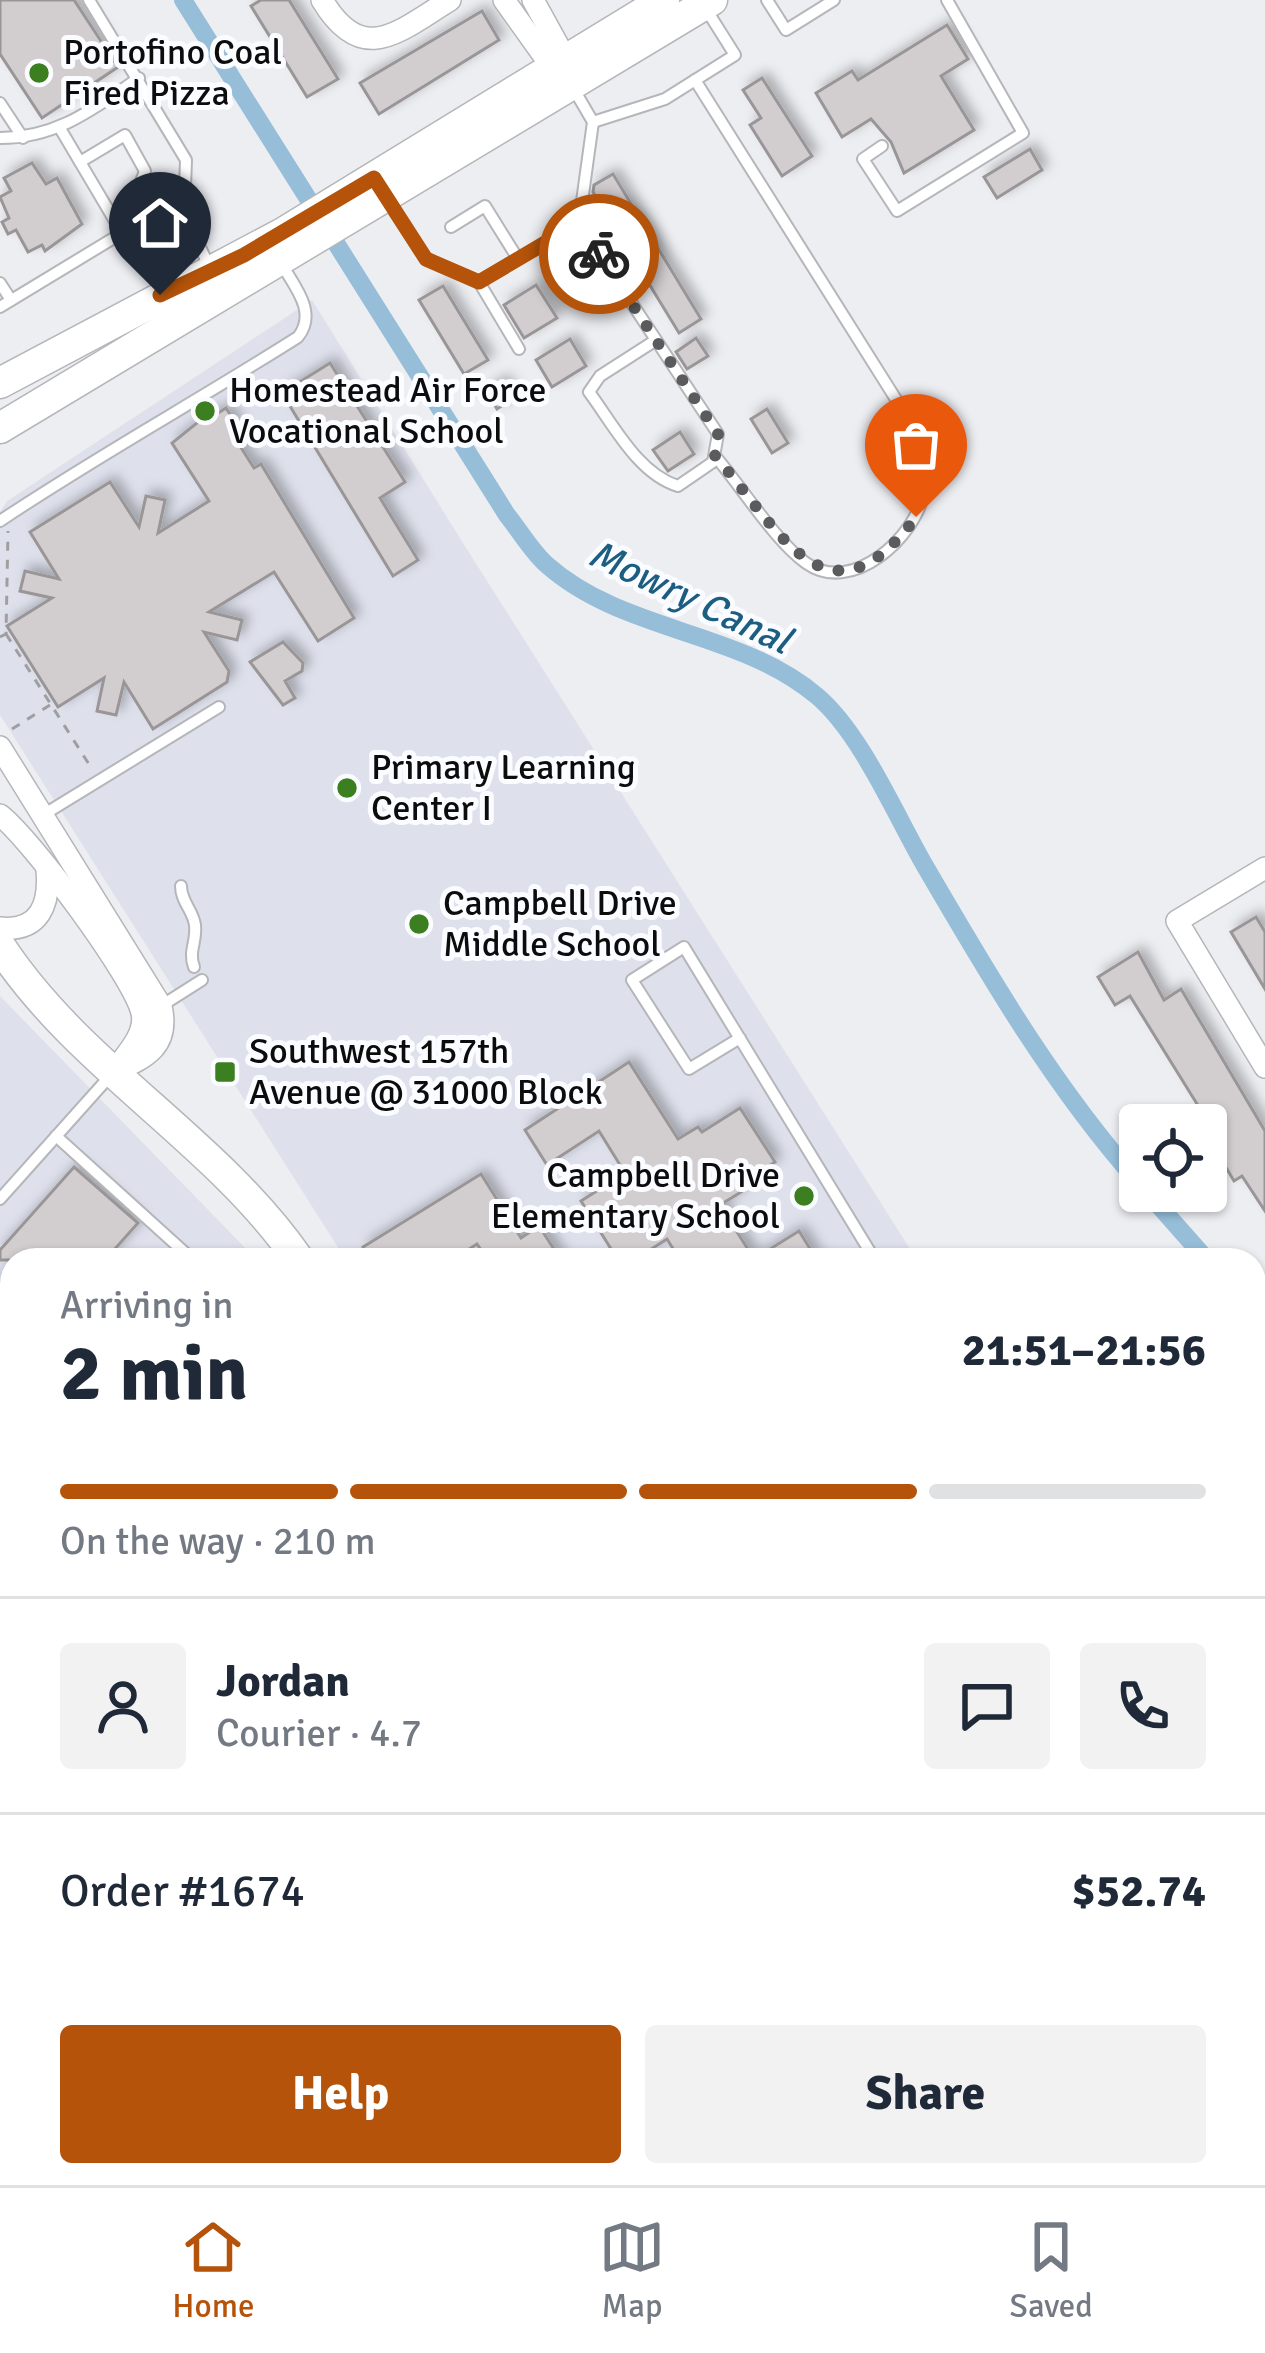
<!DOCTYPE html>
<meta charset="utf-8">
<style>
body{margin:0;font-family:Signika,sans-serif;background:#f2f2f3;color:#1f2937;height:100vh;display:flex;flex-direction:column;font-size:45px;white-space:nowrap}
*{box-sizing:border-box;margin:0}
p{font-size:39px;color:#747a83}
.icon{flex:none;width:66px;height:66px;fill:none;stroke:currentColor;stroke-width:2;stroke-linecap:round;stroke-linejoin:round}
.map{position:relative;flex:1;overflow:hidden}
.panel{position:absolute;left:0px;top:1248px;width:1266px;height:939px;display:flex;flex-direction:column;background:#fff;border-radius:36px 36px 0 0;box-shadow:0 3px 9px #0004}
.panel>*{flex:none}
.fabs{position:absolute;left:1119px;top:1104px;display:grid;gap:24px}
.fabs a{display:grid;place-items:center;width:108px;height:108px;border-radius:12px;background:#fff;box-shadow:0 3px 9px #0004;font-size:60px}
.pin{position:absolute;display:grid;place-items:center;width:102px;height:102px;color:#fff;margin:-123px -51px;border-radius:50% 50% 50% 0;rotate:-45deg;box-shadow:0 0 12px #0007}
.pin .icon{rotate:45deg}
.courier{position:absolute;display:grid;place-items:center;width:120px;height:120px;margin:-60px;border:9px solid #b45309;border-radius:50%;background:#fff;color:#222;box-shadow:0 3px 15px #0007}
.headline em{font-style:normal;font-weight:700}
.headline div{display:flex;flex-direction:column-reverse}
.headline{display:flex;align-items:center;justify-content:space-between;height:204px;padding:0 60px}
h1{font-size:78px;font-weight:700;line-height:90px}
.bar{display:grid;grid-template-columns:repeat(4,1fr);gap:18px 12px;align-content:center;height:144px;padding:0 60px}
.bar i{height:15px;border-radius:9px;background:#e0e1e3}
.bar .current{background:#b45309}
.bar p{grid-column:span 4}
.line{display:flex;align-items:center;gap:30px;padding:0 60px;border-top:3px solid #e0e1e3}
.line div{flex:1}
.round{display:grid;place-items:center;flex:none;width:126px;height:126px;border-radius:12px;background:#f2f2f3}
.primary-button{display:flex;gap:24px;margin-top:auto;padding:24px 60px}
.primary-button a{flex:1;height:138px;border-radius:12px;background:#b45309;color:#fff;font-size:48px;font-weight:700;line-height:138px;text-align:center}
.primary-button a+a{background:#f2f2f3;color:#1f2937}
.dock{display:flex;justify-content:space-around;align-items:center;height:168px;border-top:3px solid #e0e1e3;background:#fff;font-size:33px;color:#747a83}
.dock a{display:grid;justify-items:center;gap:6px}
.dock .current{color:#b45309}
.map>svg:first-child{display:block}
.built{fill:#dee1ec}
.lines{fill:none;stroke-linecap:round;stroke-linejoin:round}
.canal{stroke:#96bed9;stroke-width:18}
.building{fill:#d2ced0;stroke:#9a9697;stroke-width:3;filter:url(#shadow)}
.lane-casing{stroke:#b5b6ba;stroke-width:14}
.street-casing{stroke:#b5b6ba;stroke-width:24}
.secondary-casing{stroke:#b5b6ba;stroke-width:33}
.path{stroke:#9f9fa2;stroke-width:3;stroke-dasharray:9 9;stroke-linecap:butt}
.lane{stroke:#fff;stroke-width:10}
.street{stroke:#fff;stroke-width:21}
.secondary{stroke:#fff;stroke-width:30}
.done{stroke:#5b5b5d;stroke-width:12;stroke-dasharray:0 21.6}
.route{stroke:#b45309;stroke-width:15}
.poi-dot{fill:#3c7f21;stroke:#fbfcff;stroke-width:4.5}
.labels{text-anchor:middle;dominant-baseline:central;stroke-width:10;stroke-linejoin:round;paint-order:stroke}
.poi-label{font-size:36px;fill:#0c0c0d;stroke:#fbfcff;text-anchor:start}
.water-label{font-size:39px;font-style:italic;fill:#1c5e82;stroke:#fbfcff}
</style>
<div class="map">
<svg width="1265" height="2185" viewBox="0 0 1265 2185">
<defs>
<filter id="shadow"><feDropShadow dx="6" dy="-6" stdDeviation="6" flood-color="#0004"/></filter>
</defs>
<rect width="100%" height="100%" fill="#edeef2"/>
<!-- built -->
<g class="built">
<path d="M312,300L463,543L917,1260H346L0,715V512L7,501Z"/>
<path d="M0,996L257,1260H12V1560L0,1563Z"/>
</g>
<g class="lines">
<!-- canal -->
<g class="canal">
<path d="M183,0L507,515C520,531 532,552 547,565C624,633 739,630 817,696C861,733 896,816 925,866C989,976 1055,1089 1140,1184"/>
<path d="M1146,1191L1207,1260"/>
<path d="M1254,1312L1265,1325"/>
</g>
</g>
<!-- building -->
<g class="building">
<path d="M0,0H74L118,67L42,118L0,54Z"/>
<path d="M261,0H289L338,79L307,97L251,6Z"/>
<path d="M482,11L499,40L379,114L360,83Z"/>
<path d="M947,25L968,59L941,76L974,130L904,173L891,142L871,119L842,137L816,93L852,71L858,80Z"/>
<path d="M762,78L812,156L782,176L750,125L761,118L743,90Z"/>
<path d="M1030,149L1042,170L997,198L984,177Z"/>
<path d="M32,163L46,184L57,178L82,224L45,251L42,245L28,252L16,230L8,234L2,222L9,218L0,197L11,191L4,178Z"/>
<path d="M613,174L701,319L679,333L593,192L594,185Z"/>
<path d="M536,285L557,318L524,338L504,305Z"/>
<path d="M443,286L488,360L464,374L419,300Z"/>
<path d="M696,338L708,356L687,369L676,352Z"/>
<path d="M570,339L586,366L552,387L536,360Z"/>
<path d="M330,363L405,482L380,498L418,560L393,576L282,393Z"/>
<path d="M503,381L514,398L497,409L486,391Z"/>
<path d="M226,408L238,427L231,432L254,468L261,464L354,618L318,641L274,572L209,612L242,620L237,640L204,632L229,671L227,682L153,729L124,682L116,715L97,711L104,678L58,707L7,626L52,598L20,591L25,571L59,579L30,532L110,482L139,527L146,496L165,500L158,533L209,501L172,443L208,414L210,418Z"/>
<path d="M767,409L788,443L772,453L751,419Z"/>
<path d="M680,432L694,454L668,471L653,450Z"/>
<path d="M283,642L303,663L302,671L285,681L295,698L283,705L250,662Z"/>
<path d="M1256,917L1265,932V989L1231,932Z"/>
<path d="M1138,952L1164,1000L1181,989L1265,1131V1211L1242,1176L1234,1181L1218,1154L1225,1149L1130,996L1115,1005L1098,977Z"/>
<path d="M629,1062L678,1139L698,1127L702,1132L740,1108L775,1162L737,1186L741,1192L720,1205L754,1259L799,1231L817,1260H680L667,1239L634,1260H618L581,1201L625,1173L599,1131L547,1165L525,1130Z"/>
<path d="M74,1167L138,1223L105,1260H0V1250Z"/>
<path d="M481,1174L521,1238L539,1226L561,1260H488L477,1244L452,1260H370L363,1247Z"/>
</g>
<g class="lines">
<!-- lane casing -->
<g class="lane-casing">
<g id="lane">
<path d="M89,0L186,160L184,214L211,270"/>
<path d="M767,0L786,30L834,0"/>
<path d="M695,80L909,420C919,444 929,466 924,492C916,537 852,596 806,563C775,541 741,486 715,456"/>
<path d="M572,86L593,122L579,223L718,434L713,462L678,486C638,474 613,424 589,392L600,376L656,340"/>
<path d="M0,103L23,138"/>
<path d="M593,122L665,99L735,55L706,9"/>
<path d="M0,138C57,138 93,109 139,78"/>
<path d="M882,146L863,159L897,211L1023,133L947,0"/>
<path d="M80,162L125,135L145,171L122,233"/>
<path d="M387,200L426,259L479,282L519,349"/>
<path d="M451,227L485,206L518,259"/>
<path d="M479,282L579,223"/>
<path d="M0,283L11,300"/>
<path d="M0,307L122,233L61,130"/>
<path d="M0,521C97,456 199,400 298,337C318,312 294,286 281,263"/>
<path d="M43,815L219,707"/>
<path d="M181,886C181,902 193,910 195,925C197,942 188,951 194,967"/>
<path d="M161,1006L202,980"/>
<path d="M740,1038L689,1069L632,980L684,947L875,1260"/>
<path d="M56,1136L193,1260"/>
<path d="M0,1199L110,1076"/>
<path d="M0,1538L12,1534"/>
</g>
</g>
<!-- street casing -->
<g class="street-casing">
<g id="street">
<path d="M322,0C363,68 399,31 450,0"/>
<path d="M504,0L559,77"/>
<path d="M533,0L570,67"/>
<path d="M0,747L161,1006C170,1046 147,1057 114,1072"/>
<path d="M0,815C31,839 134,977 142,1013C147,1034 125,1056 114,1071"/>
<path d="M1265,868L1177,921L1265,1067"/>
<path d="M0,928C40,932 50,904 47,870"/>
<path d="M1254,1604L1265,1597"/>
<path d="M0,1756L12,1748"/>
<path d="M0,1773L12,1792"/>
<path d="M1254,1844L1265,1838"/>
<path d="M1254,1907L1265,1925"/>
<path d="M1254,2084L1265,2077"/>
<path d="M0,2117L12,2135"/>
<path d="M256,2175L262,2185"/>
<path d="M624,2175L630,2185"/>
<path d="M1089,2185L1105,2175"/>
</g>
</g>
<!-- secondary casing -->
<g class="secondary-casing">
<g id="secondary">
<path d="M0,383L283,233L664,0"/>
<path d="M0,428L712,0"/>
<path d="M0,946C80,1068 216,1140 299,1260"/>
<path d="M861,2175L868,2185"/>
</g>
</g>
<!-- path -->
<g class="path">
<path d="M6,634L92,769"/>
<path d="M0,637L6,634L8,531"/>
<path d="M12,729L50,705"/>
</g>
<!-- lane -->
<use href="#lane" class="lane"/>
<!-- street -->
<use href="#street" class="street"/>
<!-- secondary -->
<use href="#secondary" class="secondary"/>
</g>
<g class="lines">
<!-- done -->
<path class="done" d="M599,254L718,434L715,456C779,528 827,637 916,517"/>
<!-- route -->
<path class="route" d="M160,295L244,255L374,178L426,259L479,282L579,223L599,254"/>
</g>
<!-- markers -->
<g class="poi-dot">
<circle cx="39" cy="73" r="12"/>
<circle cx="205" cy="411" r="12"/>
<circle cx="347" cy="788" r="12"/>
<circle cx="419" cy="924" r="12"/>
<rect x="213" y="1060" width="24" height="24" rx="6"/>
<circle cx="804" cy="1196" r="12"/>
</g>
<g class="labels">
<!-- poi labels -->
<g class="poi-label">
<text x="63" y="52">Portofino Coal<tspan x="63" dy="41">Fired Pizza</tspan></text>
<text x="229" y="390">Homestead Air Force<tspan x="229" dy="41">Vocational School</tspan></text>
<text x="371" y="767">Primary Learning<tspan x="371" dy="41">Center I</tspan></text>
<text x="443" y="903">Campbell Drive<tspan x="443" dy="41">Middle School</tspan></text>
<text x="249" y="1051">Southwest 157th<tspan x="249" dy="41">Avenue @ 31000 Block</tspan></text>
<text x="780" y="1175" text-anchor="end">Campbell Drive<tspan x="780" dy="41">Elementary School</tspan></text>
</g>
<!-- water labels -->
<g class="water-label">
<text transform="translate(690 597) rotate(25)">Mowry Canal</text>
</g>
</g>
</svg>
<div class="fabs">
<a><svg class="icon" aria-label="locate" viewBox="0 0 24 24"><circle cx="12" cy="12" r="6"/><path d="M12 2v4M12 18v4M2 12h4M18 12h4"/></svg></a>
</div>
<div class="pin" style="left:916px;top:517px;background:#ea580c"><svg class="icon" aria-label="bag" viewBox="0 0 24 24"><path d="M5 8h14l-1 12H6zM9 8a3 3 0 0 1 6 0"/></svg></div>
<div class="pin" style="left:160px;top:295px;background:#1f2937"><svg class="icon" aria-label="home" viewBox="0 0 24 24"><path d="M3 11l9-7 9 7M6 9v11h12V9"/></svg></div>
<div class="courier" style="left:599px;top:254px"><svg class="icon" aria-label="bike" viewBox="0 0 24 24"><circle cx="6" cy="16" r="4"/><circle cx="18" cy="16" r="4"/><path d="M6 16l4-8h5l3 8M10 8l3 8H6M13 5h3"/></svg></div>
<section class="panel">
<div class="headline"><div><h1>2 min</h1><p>Arriving in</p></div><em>21:51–21:56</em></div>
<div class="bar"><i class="current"></i><i class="current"></i><i class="current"></i><i></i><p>On the way · 210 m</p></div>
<div class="line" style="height:216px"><a class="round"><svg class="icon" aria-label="person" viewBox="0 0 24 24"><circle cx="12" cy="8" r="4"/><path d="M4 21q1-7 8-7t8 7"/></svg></a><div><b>Jordan</b><p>Courier · 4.7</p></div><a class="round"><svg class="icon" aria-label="chat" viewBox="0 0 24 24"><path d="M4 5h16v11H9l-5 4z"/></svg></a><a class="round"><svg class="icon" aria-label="phone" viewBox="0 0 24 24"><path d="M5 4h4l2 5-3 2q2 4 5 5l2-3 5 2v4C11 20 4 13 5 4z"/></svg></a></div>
<div class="line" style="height:156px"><div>Order #1674</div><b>$52.74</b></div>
<div class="primary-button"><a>Help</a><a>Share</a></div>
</section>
</div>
<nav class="dock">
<a class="current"><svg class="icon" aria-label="home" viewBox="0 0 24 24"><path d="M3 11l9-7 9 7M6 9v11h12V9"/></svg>Home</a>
<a><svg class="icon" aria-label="map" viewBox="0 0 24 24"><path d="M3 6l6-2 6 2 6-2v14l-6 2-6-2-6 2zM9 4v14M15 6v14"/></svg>Map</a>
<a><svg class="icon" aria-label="saved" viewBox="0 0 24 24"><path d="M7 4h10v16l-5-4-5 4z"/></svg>Saved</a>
</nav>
